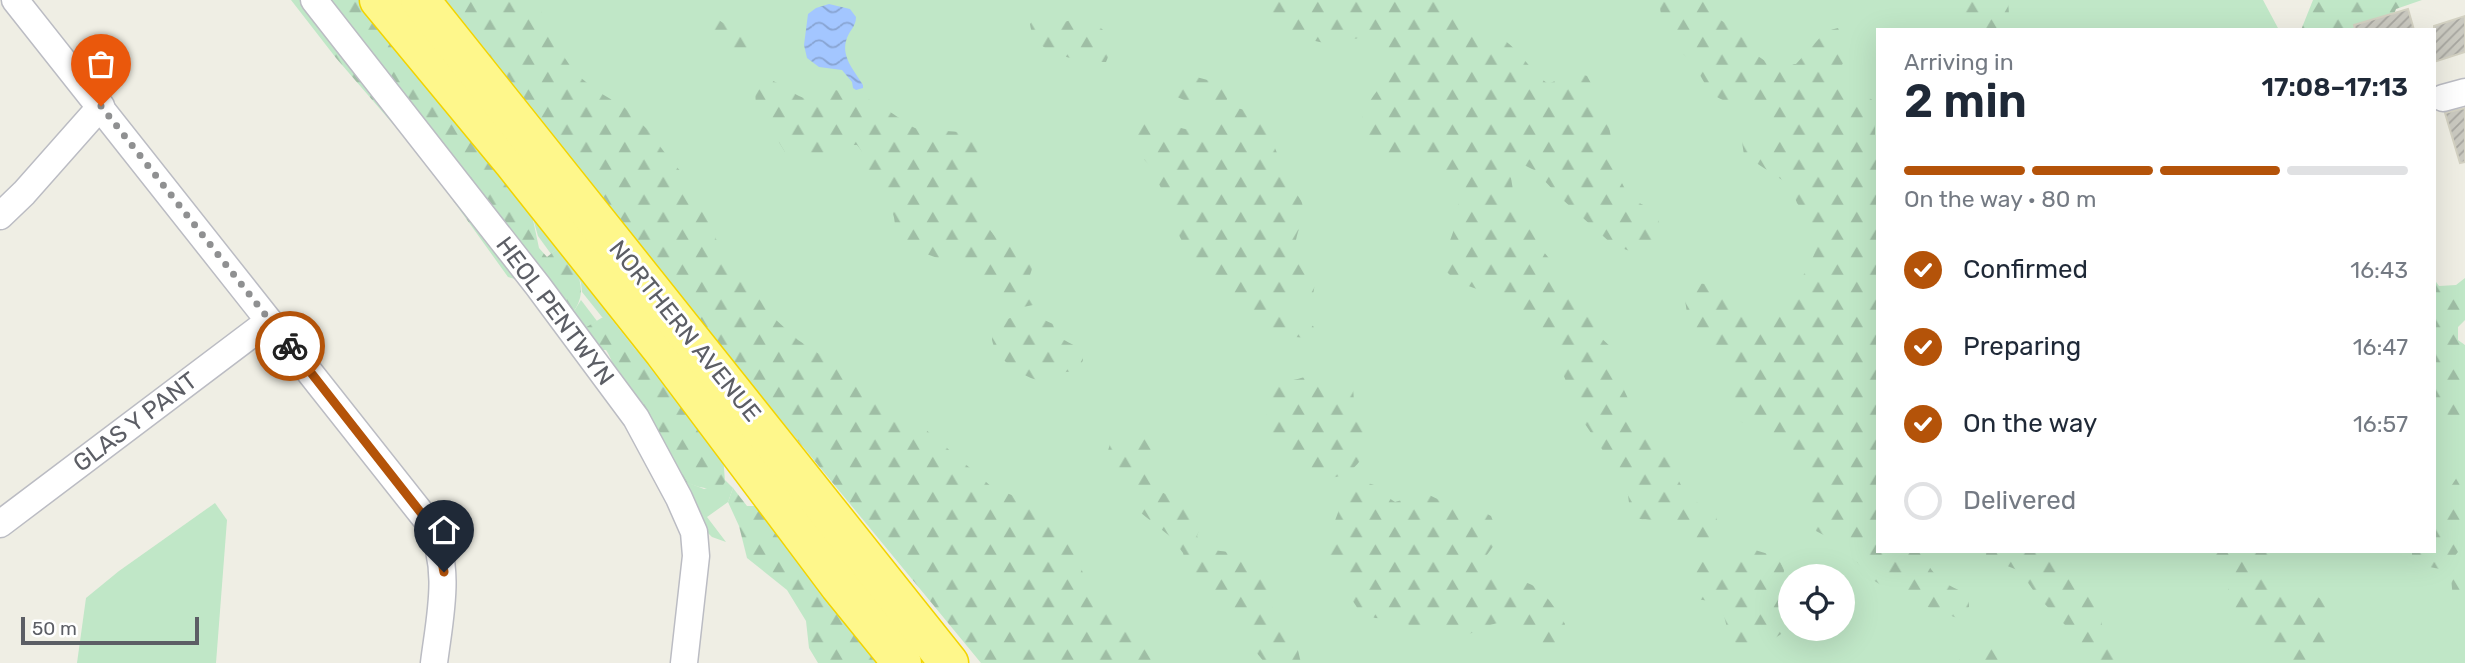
<!DOCTYPE html>
<meta charset="utf-8">
<style>
body{margin:0;font-family:Rubik,sans-serif;background:#f6f6f7;color:#1f2937;height:100vh;display:flex;flex-direction:column;font-size:26px;white-space:nowrap}
*{box-sizing:border-box;margin:0}
p{font-size:23px;color:#747a83}
.icon{flex:none;width:38px;height:38px;fill:none;stroke:currentColor;stroke-width:2;stroke-linecap:round;stroke-linejoin:round}
.map{position:relative;flex:1;overflow:hidden}
.drawer{position:absolute;left:1876px;top:28px;width:560px;height:525px;display:flex;flex-direction:column;background:#fff;border-radius:0px;box-shadow:0 7px 28px #0002}
.drawer>*{flex:none}
.fabs{position:absolute;left:1778px;top:564px;display:grid;gap:14px}
.fabs a{display:grid;place-items:center;width:77px;height:77px;border-radius:50%;background:#fff;box-shadow:0 7px 28px #0002;font-size:35px}
.scale{position:absolute;left:21px;bottom:18px;width:178px;box-sizing:border-box;padding-left:7px;border:4px solid #5c5e65;border-top:0;font-size:19px;line-height:24px;white-space:nowrap;color:#5c5e65;-webkit-text-stroke:5px #fff;paint-order:stroke}
.pin{position:absolute;display:grid;place-items:center;width:60px;height:60px;color:#fff;margin:-72px -30px;border-radius:50% 50% 50% 0;rotate:-45deg;box-shadow:0 0 7px #0007}
.pin .icon{rotate:45deg}
.courier{position:absolute;display:grid;place-items:center;width:70px;height:70px;margin:-35px;border:5px solid #b45309;border-radius:50%;background:#fff;color:#222;box-shadow:0 2px 9px #0007}
.head em{font-style:normal;font-weight:600}
.head div{display:flex;flex-direction:column-reverse}
.head{display:flex;align-items:center;justify-content:space-between;height:119px;padding:0 28px}
h1{font-size:46px;font-weight:600;line-height:52px}
.bar{display:grid;grid-template-columns:repeat(4,1fr);gap:10px 7px;align-content:center;height:84px;padding:0 28px}
.bar i{height:9px;border-radius:5px;background:#e0e1e3}
.bar .on{background:#b45309}
.bar p{grid-column:span 4}
ol{padding:0 28px;list-style:none}
li{display:flex;align-items:center;gap:21px;height:77px}
li p{margin-inline-start:auto}
li .icon{padding:7px;border-radius:50%;background:#b45309;color:#fff;stroke-width:4}
li:last-child{color:#747a83}
li i{width:38px;height:38px;border:4px solid #e0e1e3;border-radius:50%}
.map>svg:first-child{display:block}
.green{fill:#c0e7c7;fill-rule:evenodd}
.forest{fill:url(#forest-firs)}
.water{fill:url(#water-waves)}
.building{fill:url(#building-hatch);stroke:#d3d1c2;stroke-width:2}
.lines{fill:none;stroke-linecap:round;stroke-linejoin:round}
.minor-casing{stroke:#bbbcc3;stroke-width:29}
.highway-casing{stroke:#f2d400;stroke-width:41}
.minor{stroke:#fff;stroke-width:26}
.highway{stroke:#fef78b;stroke-width:38}
.done{stroke:#8f9091;stroke-width:7;stroke-dasharray:0 12.6}
.route{stroke:#b45309;stroke-width:9}
.labels{text-anchor:middle;dominant-baseline:central;stroke-width:6;stroke-linejoin:round;paint-order:stroke}
.street-label{font-size:24px;fill:#5c5e65;stroke:#fff}
</style>
<div class="map">
<svg width="2465" height="663" viewBox="0 0 2465 663">
<defs>
<pattern id="forest-firs" width="22" height="20" patternUnits="userSpaceOnUse" patternTransform="scale(1.75)"><rect width="22" height="20" fill="#c0e7c7"/><path d="M5 1l3.5 6h-7zM16 11l3.5 6h-7z" fill="#9fbea5"/></pattern>
<pattern id="water-waves" width="16" height="10" patternUnits="userSpaceOnUse" patternTransform="scale(1.75)"><rect width="16" height="10" fill="#a3c6ff"/><path d="M0 5q4-4 8 0t8 0" fill="none" stroke="#88a4d2"/></pattern>
<pattern id="building-hatch" width="6" height="6" patternUnits="userSpaceOnUse" patternTransform="scale(1.75)"><rect width="6" height="6" fill="#cac9c0"/><path d="M-1 1l2-2M0 6l6-6M5 7l2-2" fill="none" stroke="#a7a6a0"/></pattern>
</defs>
<rect width="100%" height="100%" fill="#efeee4"/>
<!-- green -->
<g class="green">
<path d="M478,0H2263L2279,30H1878V551H2434V303L2465,378V663H997ZM1790,576H1843V628H1790Z"/>
<path d="M532,215L558,248L551,254L538,236Z"/>
<path d="M572,265L641,352L635,349L610,317H602L582,292L581,283Z"/>
<path d="M581,300L597,321L583,330L567,311H574Z"/>
<path d="M679,479L704,489L725,482L724,479L733,488L728,502L707,517L726,542L712,537L705,530Z"/>
<path d="M215,503L227,520L216,663H77L86,598L119,571Z"/>
</g>
<!-- forest -->
<g class="forest">
<path d="M291,0H367L532,215L539,248L547,257L558,248C576,267 590,287 574,311C549,311 532,282 508,277L424,160L336,58Z"/>
<path d="M435,0H537L552,39L575,73L597,91L624,107L647,129L668,157L690,182L703,199L722,257L744,279L775,319L798,340L830,361L879,404L917,422L993,488L1017,497L1044,515L1063,534L1075,553L1085,578L1100,602L1141,636L1162,663H981Z"/>
<path d="M1259,0H1319L1334,4L1350,0H1458L1465,25C1476,28 1489,30 1498,36C1519,48 1529,70 1548,84L1576,72L1587,76L1598,96L1608,122L1619,177L1630,199C1658,210 1666,220 1656,251L1641,255L1613,245L1563,200L1534,170L1518,162L1510,172L1515,202L1530,225L1538,245L1553,263L1555,284L1574,295L1591,311L1593,323L1598,335L1613,349L1623,373L1624,390L1635,413L1642,424L1653,430L1684,491L1699,504L1714,510L1719,526L1714,538L1701,542C1689,534 1675,521 1660,520C1649,520 1642,520 1631,517L1626,481L1616,470L1585,424L1572,397L1562,371L1530,321L1508,300L1457,282L1447,272L1445,254L1459,216L1458,197L1447,177L1424,160L1383,154L1364,148C1350,116 1379,88 1399,66L1394,52L1372,35C1358,37 1341,44 1328,43C1299,41 1276,21 1259,0Z"/>
<path d="M1657,0H1713L1716,17L1733,28L1744,39L1752,52L1771,65L1796,64L1826,31L1838,28L1848,53L1839,71L1842,87L1864,94L1875,102V137L1878,140V551H1923C1929,576 1947,585 1969,595V607L1957,618L1898,596L1870,578L1852,556L1835,541L1816,531C1813,523 1808,514 1807,505C1806,480 1808,456 1783,442C1768,433 1753,429 1738,420L1734,393L1736,373L1719,355L1691,339L1685,300L1693,284C1733,279 1732,321 1770,322L1784,308L1810,264L1818,245L1814,226L1797,203L1790,185L1744,155L1742,142C1758,140 1773,143 1788,141C1784,107 1740,111 1715,96C1707,90 1702,77 1696,69C1687,56 1673,45 1665,31C1660,23 1663,12 1657,0Z"/>
<path d="M1950,0H2008L2010,30H1980Z"/>
<path d="M2313,0H2422L2396,9L2391,22L2382,30H2301Z"/>
<path d="M711,15L751,41L752,55L744,61C721,55 710,44 698,24L703,17Z"/>
<path d="M1082,17C1103,28 1119,36 1106,62C1080,61 1034,57 1030,24L1034,19L1064,22Z"/>
<path d="M1189,75L1226,85L1230,94L1226,101C1208,106 1193,105 1177,97L1175,88L1179,81Z"/>
<path d="M768,79C796,89 804,112 834,90C862,92 879,105 901,119C906,122 910,126 915,128C938,136 963,122 978,147C993,173 971,210 994,235C1000,242 1010,241 1018,245C1022,248 1026,252 1030,256L1032,269L1029,278L1037,297L1033,305C997,314 988,289 969,264C944,262 910,253 897,229C894,224 895,219 893,214C888,201 877,188 868,178C870,163 866,156 857,145H838L826,152L807,157L793,158L785,152L756,105L755,91Z"/>
<path d="M1238,108C1243,110 1250,110 1253,114C1273,131 1279,163 1290,186C1294,192 1300,197 1302,203C1308,220 1291,236 1297,251C1305,269 1319,270 1313,294L1284,300L1280,307L1286,314L1300,315L1314,327L1309,338L1280,336L1263,327L1257,312L1209,281L1198,268L1195,258L1182,241L1170,218L1164,194L1150,166L1132,146L1128,130C1152,108 1172,132 1200,130C1214,128 1227,116 1238,108Z"/>
<path d="M2465,278V320L2458,327V340L2465,345V426L2464,422L2446,414L2434,416V279L2439,286L2456,285Z"/>
<path d="M1018,316L1042,319L1053,324C1057,340 1069,342 1082,349L1083,360L1079,370L1060,373L1045,382C1026,379 996,361 992,340C992,339 994,329 994,328L1003,320Z"/>
<path d="M603,317H610L635,349L649,354L723,454L725,482L720,490C705,489 691,486 678,478C664,469 630,439 625,424C616,400 620,371 606,350H591L585,328Z"/>
<path d="M1305,377L1320,387C1332,380 1339,379 1352,383C1354,391 1353,397 1355,405C1356,412 1362,421 1366,429C1368,433 1369,434 1369,439C1368,451 1360,463 1351,470C1306,502 1249,431 1272,392C1278,382 1295,380 1305,377Z"/>
<path d="M1142,435L1158,440C1162,452 1157,459 1148,468L1157,490C1176,500 1190,500 1204,517L1197,536C1215,573 1279,518 1272,623C1295,641 1294,631 1301,663H1265L1251,646L1242,630L1225,613L1203,580L1187,569L1183,553L1172,538L1141,513L1135,501L1109,467L1107,454L1110,444L1121,437Z"/>
<path d="M2465,465V543L2454,557L2440,569L2419,565L2412,555V551H2434V523L2438,520L2442,500Z"/>
<path d="M1368,483L1380,487L1383,494L1395,502L1425,493L1452,506L1463,510L1478,509L1491,516L1496,529L1497,541L1484,559C1496,589 1518,572 1538,589C1549,598 1558,612 1565,624L1562,636L1554,647C1530,643 1537,638 1521,626C1505,616 1480,628 1466,636L1450,631L1413,627L1398,619L1375,618L1360,612L1332,569L1329,549L1331,531L1339,510L1352,493Z"/>
<path d="M733,488L747,506H755L768,515L893,663H818L809,648L806,621L787,590L747,558L739,526L728,502Z"/>
<path d="M1755,550L1778,557L1784,570L1782,592L1790,601C1790,608 1792,619 1789,625C1785,636 1759,646 1748,651L1730,639L1724,616L1718,603L1698,599C1687,583 1686,581 1696,563L1733,557Z"/>
<path d="M1985,551H2055L2066,559L2102,603V629L2126,655L2130,663H2087L2077,651L2066,626L2037,596L2020,571L1987,558Z"/>
<path d="M2212,551H2273L2278,555C2277,567 2269,574 2267,587C2283,592 2301,589 2316,596C2339,606 2322,645 2329,663H2270L2262,641L2231,614L2228,602V580L2213,561Z"/>
<path d="M2465,569V608L2453,598L2451,578L2460,570Z"/>
<path d="M1987,643L2000,650L2008,663H1957L1967,648Z"/>
</g>
<!-- water -->
<path class="water" d="M829,4L850,9L856,17C856,26 850,30 847,38C840,56 854,70 863,85V88L856,90L853,88L852,82L842,70L819,67L807,58L804,45L808,14L816,8Z"/>
<!-- building -->
<g class="building">
<path d="M2408,9L2414,30H2355L2354,25Z"/>
<path d="M2465,16V52L2434,62V26Z"/>
<path d="M2465,108V162L2460,163L2445,113Z"/>
</g>
<g class="lines">
<!-- minor casing -->
<g class="minor-casing">
<g id="minor">
<path d="M15,0L429,523C452,567 440,615 434,663"/>
<path d="M314,0L538,286L636,418L679,498L694,532L696,556L684,663"/>
<path d="M2443,98L2465,92"/>
<path d="M0,216L24,193L101,106"/>
<path d="M0,524L269,321"/>
</g>
</g>
<!-- highway casing -->
<g class="highway-casing">
<g id="highway">
<path d="M379,0L513,162L664,352L839,585L902,663"/>
<path d="M420,0L949,663"/>
</g>
</g>
<!-- minor -->
<use href="#minor" class="minor"/>
<!-- highway -->
<use href="#highway" class="highway"/>
</g>
<g class="lines">
<!-- done -->
<path class="done" d="M101,106L290,346"/>
<!-- route -->
<path class="route" d="M290,346L429,523L437,537L444,572"/>
</g>
<g class="labels">
<!-- street labels -->
<g class="street-label">
<text transform="translate(555 311) rotate(53)">HEOL PENTWYN</text>
<text transform="translate(685 331) rotate(51)">NORTHERN AVENUE</text>
<text transform="translate(135 422) rotate(-37)">GLAS Y PANT</text>
</g>
</g>
</svg>
<div class="fabs">
<a><svg class="icon" aria-label="locate" viewBox="0 0 24 24"><circle cx="12" cy="12" r="6"/><path d="M12 2v4M12 18v4M2 12h4M18 12h4"/></svg></a>
</div>
<div class="scale">50 m</div>
<div class="pin" style="left:101px;top:106px;background:#ea580c"><svg class="icon" aria-label="bag" viewBox="0 0 24 24"><path d="M5 8h14l-1 12H6zM9 8a3 3 0 0 1 6 0"/></svg></div>
<div class="pin" style="left:444px;top:572px;background:#1f2937"><svg class="icon" aria-label="home" viewBox="0 0 24 24"><path d="M3 11l9-7 9 7M6 9v11h12V9"/></svg></div>
<div class="courier" style="left:290px;top:346px"><svg class="icon" aria-label="bike" viewBox="0 0 24 24"><circle cx="6" cy="16" r="4"/><circle cx="18" cy="16" r="4"/><path d="M6 16l4-8h5l3 8M10 8l3 8H6M13 5h3"/></svg></div>
<section class="drawer">
<div class="head"><div><h1>2 min</h1><p>Arriving in</p></div><em>17:08–17:13</em></div>
<div class="bar"><i class="on"></i><i class="on"></i><i class="on"></i><i></i><p>On the way · 80 m</p></div>
<ol>
<li><svg class="icon" aria-label="check" viewBox="0 0 24 24"><path d="M5 12l5 5 9-10"/></svg>Confirmed<p>16:43</p></li>
<li><svg class="icon" aria-label="check" viewBox="0 0 24 24"><path d="M5 12l5 5 9-10"/></svg>Preparing<p>16:47</p></li>
<li><svg class="icon" aria-label="check" viewBox="0 0 24 24"><path d="M5 12l5 5 9-10"/></svg>On the way<p>16:57</p></li>
<li><i></i>Delivered</li>
</ol>
</section>
</div>
